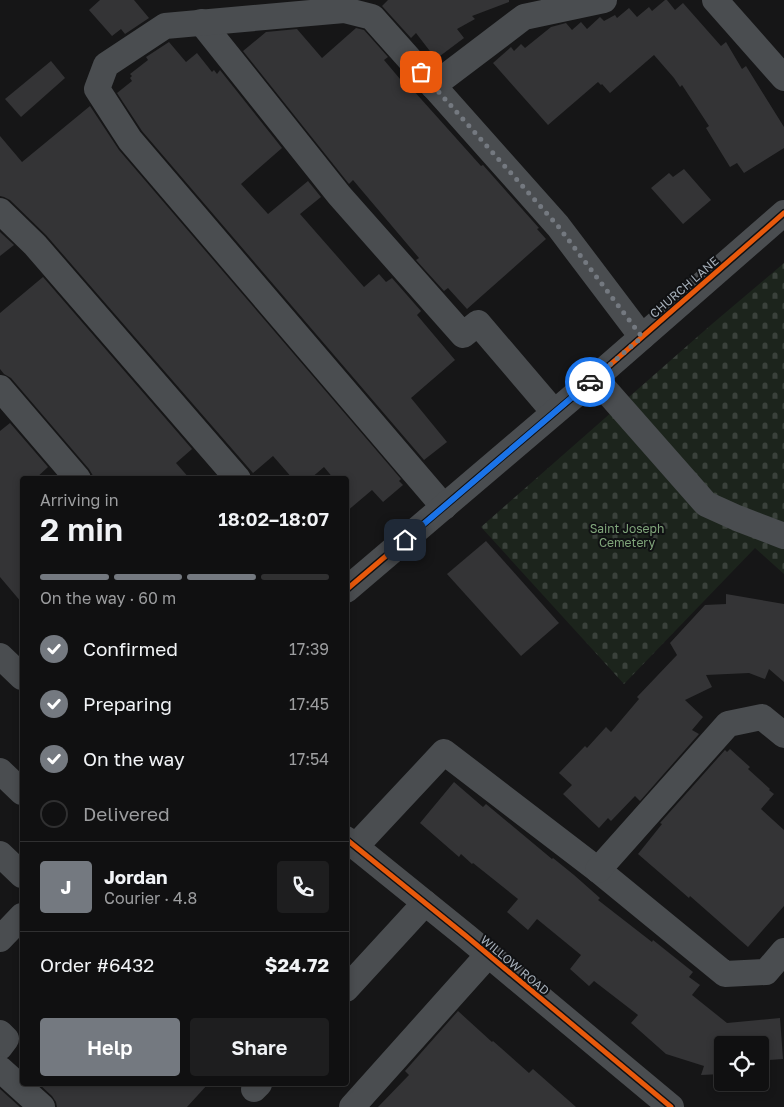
<!DOCTYPE html>
<meta charset="utf-8">
<style>
body{margin:0;font-family:"Golos Text",sans-serif;background:#1e1e1f;color:#f1f3f6;height:100vh;display:flex;flex-direction:column;font-size:19px;white-space:nowrap}
*{box-sizing:border-box;margin:0}
p{font-size:16px;color:#9c9d9f}
.icon{flex:none;width:28px;height:28px;fill:none;stroke:currentColor;stroke-width:2;stroke-linecap:round;stroke-linejoin:round}
.map{position:relative;flex:1;overflow:hidden}
.details{position:absolute;left:20px;top:476px;width:329px;height:610px;display:flex;flex-direction:column;background:#101011;border-radius:5px;box-shadow:0 2px 8px #0003,0 0 0 1px #303031}
.details>*{flex:none}
.fabs{position:absolute;left:714px;top:1036px;display:grid;gap:10px}
.fabs a{display:grid;place-items:center;width:55px;height:55px;border-radius:5px;background:#101011;box-shadow:0 2px 8px #0003,0 0 0 1px #303031;font-size:25px}
.pin{position:absolute;display:grid;place-items:center;width:42px;height:42px;color:#fff;margin:-21px;border-radius:10px;box-shadow:0 2px 8px #0006}
.courier{position:absolute;display:grid;place-items:center;width:50px;height:50px;margin:-25px;border:4px solid #1a73e8;border-radius:50%;background:#fff;color:#222;box-shadow:0 1px 6px #0007}
.summary em{font-style:normal;font-weight:600}
.summary div{display:flex;flex-direction:column-reverse}
.summary{display:flex;align-items:center;justify-content:space-between;height:85px;padding:0 20px}
h1{font-size:32px;font-weight:600;line-height:38px}
.bar{display:grid;grid-template-columns:repeat(4,1fr);gap:8px 5px;align-content:center;height:60px;padding:0 20px}
.bar i{height:6px;border-radius:4px;background:#303031}
.bar .active{background:#747980}
.bar p{grid-column:span 4}
.line{display:flex;align-items:center;gap:12px;padding:0 20px;border-top:1px solid #303031}
.line div{flex:1}
.round{display:grid;place-items:center;flex:none;width:52px;height:52px;border-radius:5px;background:#1e1e1f}
ol{padding:0 20px;list-style:none}
li{display:flex;align-items:center;gap:15px;height:55px}
li p{margin-inline-start:auto}
li .icon{padding:5px;border-radius:50%;background:#747980;color:#fff;stroke-width:4}
li:last-child{color:#9c9d9f}
li i{width:28px;height:28px;border:2px solid #303031;border-radius:50%}
.action{display:flex;gap:10px;margin-top:auto;padding:10px 20px}
.action a{flex:1;height:58px;border-radius:5px;background:#747980;color:#fff;font-size:20px;font-weight:600;line-height:58px;text-align:center}
.action a+a{background:#1e1e1f;color:#f1f3f6}
.map>svg:first-child{display:block}
.cemetery{fill:url(#cemetery-stones)}
.building{fill:#343436}
.lines{fill:none;stroke-linecap:round;stroke-linejoin:round}
.minor{stroke:#4a4d50;stroke-width:26}
.cycleway-casing{stroke:#101113;stroke-width:8}
.cycleway{stroke:#e8590c;stroke-width:5}
.done{stroke:#747980;stroke-width:5;stroke-dasharray:0 9}
.route{stroke:#1a73e8;stroke-width:6}
.labels{text-anchor:middle;dominant-baseline:central;stroke-width:4;stroke-linejoin:round;paint-order:stroke}
.street-label{font-size:12px;fill:#a6afb9;stroke:#101113}
.park-label{font-size:12px;fill:#80a67b;stroke:#101113}
</style>
<div class="map">
<svg width="784" height="1107" viewBox="0 0 784 1107">
<defs>
<pattern id="cemetery-stones" width="16" height="16" patternUnits="userSpaceOnUse" patternTransform="scale(1.25)"><rect width="16" height="16" fill="#1c241c"/><path d="M2 7V4a2 2 0 0 1 4 0v3zM10 15v-3a2 2 0 0 1 4 0v3z" fill="#3a413b"/></pattern>
</defs>
<rect width="100%" height="100%" fill="#161617"/>
<!-- cemetery -->
<path class="cemetery" d="M784,263V574L755,548L624,684L481,527L712,324Z"/>
<!-- building -->
<g class="building">
<path d="M100,0H134L149,18L125,34L121,29L112,36L89,10Z"/>
<path d="M388,0H509V2L472,16L475,19L457,29L464,38L436,59L416,33L411,38L382,6Z"/>
<path d="M665,0H667L675,10L683,3L721,46L726,42L742,69L746,66L784,127V148L744,173L737,163L730,167L706,128L709,126L682,85L680,87L674,78L654,55L610,93L602,84L601,85L598,82L548,125L493,63L511,47L514,51L521,44L525,48L551,27L566,23L572,30L581,22L587,29L600,17L604,21L615,15L617,18L629,8L637,17L649,7L652,11Z"/>
<path d="M356,28L364,30L388,57L384,60L411,92L413,90L481,166L483,165L539,228L537,229L546,239L467,309L448,288L444,291L416,260L419,258L353,180L349,184L243,51L266,32L297,29L322,58Z"/>
<path d="M169,42L186,62L197,53L212,72L214,70L217,74L220,70L282,148L241,184L268,214L308,181L321,197L300,214L364,287L379,274L386,282L392,278L421,311L417,315L455,360L411,398L447,442L424,460L142,131L117,93L132,81L130,78L132,76L130,74L148,60L146,57Z"/>
<path d="M51,61L65,78L21,117L5,99Z"/>
<path d="M90,106L119,150L401,479L399,481L403,485L383,502L372,490L346,512V479H334L324,467L310,479H293L273,456L253,473L46,235L10,200L4,197L0,196V136L22,162Z"/>
<path d="M684,169L711,200L683,224L651,188L669,173L673,177Z"/>
<path d="M0,232L14,245L0,256Z"/>
<path d="M43,277L192,449L176,463L190,479H95L89,469L11,378L4,374L0,369V313Z"/>
<path d="M10,423L48,467L35,479H22V603L0,577V431Z"/>
<path d="M486,541L559,623L521,656L447,574Z"/>
<path d="M726,594L784,604V682L769,669L765,679L749,673L706,675L712,687L685,700L703,717L692,730L699,734L640,801L635,796L611,821L608,818L599,828L563,794L572,785L559,773L585,746L587,748L606,727L611,732L639,699L637,697L677,655L670,643L705,605L726,604Z"/>
<path d="M730,749L750,767L748,769L770,789L769,790L774,794L761,809L784,830V906L748,947L690,896L689,898L638,854L662,824L660,823L725,750L727,752Z"/>
<path d="M454,782L483,807L486,804L552,859L553,858L574,875L600,898L598,900L652,942L653,940L693,972L689,977L700,985L692,995L727,1023L780,1018L783,1059L769,1060V1070L760,1071V1045H722V1074L701,1075L704,1066L666,1054L631,1023L638,1015L594,981L589,986L570,969L581,955L537,919L528,930L507,912L518,899L473,863L472,864L461,854L459,857L420,823Z"/>
<path d="M458,1011L492,1042L493,1041L529,1073L533,1069L576,1107H378L409,1075L405,1071Z"/>
<path d="M39,1084H208L187,1107H57L56,1102L52,1096Z"/>
<path d="M0,1089L20,1107H0Z"/>
</g>
<g class="lines">
<!-- minor -->
<g class="minor">
<path d="M715,0L784,78"/>
<path d="M201,22L339,195L463,335L478,323L554,412"/>
<path d="M433,86L524,17L604,0"/>
<path d="M0,211L35,245L238,479"/>
<path d="M595,378L706,504L737,518L784,536"/>
<path d="M0,388L78,479"/>
<path d="M444,507L130,140L97,89L106,65L165,26L344,10L372,17L558,226L642,337"/>
<path d="M346,590L595,378L784,213"/>
<path d="M0,656L22,677"/>
<path d="M0,771L22,792"/>
<path d="M346,839L466,936L671,1107"/>
<path d="M356,846L444,752L598,870L725,974L766,972L784,951"/>
<path d="M0,854L22,875"/>
<path d="M598,870L728,724L762,717L784,735"/>
<path d="M0,939L22,916"/>
<path d="M346,989L425,903"/>
<path d="M0,1033L6,1039L0,1047"/>
<path d="M0,1069L42,1107"/>
<path d="M254,1089L259,1084"/>
<path d="M352,1107L488,955"/>
</g>
<!-- cycleway casing -->
<g class="cycleway-casing">
<g id="cycleway">
<path d="M346,590L595,378L784,213"/>
<path d="M346,839L466,936L671,1107"/>
</g>
</g>
<!-- cycleway -->
<use href="#cycleway" class="cycleway"/>
</g>
<g class="lines">
<!-- done -->
<path class="done" d="M421,72L558,226L642,337L590,382"/>
<!-- route -->
<path class="route" d="M405,540L590,382"/>
</g>
<g class="labels">
<!-- street labels -->
<g class="street-label">
<text transform="translate(684 287) rotate(-41)">CHURCH LANE</text>
<text transform="translate(515 965) rotate(40)">WILLOW ROAD</text>
</g>
<!-- park labels -->
<g class="park-label">
<text x="627" y="528">Saint Joseph<tspan x="627" dy="14">Cemetery</tspan></text>
</g>
</g>
</svg>
<div class="fabs">
<a><svg class="icon" aria-label="locate" viewBox="0 0 24 24"><circle cx="12" cy="12" r="6"/><path d="M12 2v4M12 18v4M2 12h4M18 12h4"/></svg></a>
</div>
<div class="pin" style="left:421px;top:72px;background:#ea580c"><svg class="icon" aria-label="bag" viewBox="0 0 24 24"><path d="M5 8h14l-1 12H6zM9 8a3 3 0 0 1 6 0"/></svg></div>
<div class="pin" style="left:405px;top:540px;background:#1f2937"><svg class="icon" aria-label="home" viewBox="0 0 24 24"><path d="M3 11l9-7 9 7M6 9v11h12V9"/></svg></div>
<div class="courier" style="left:590px;top:382px"><svg class="icon" aria-label="car" viewBox="0 0 24 24"><path d="M5 17H2v-5l4-1 3-4h7l3 4 3 1v5h-3M9 17h6M6 11h13"/><circle cx="7" cy="17" r="2"/><circle cx="17" cy="17" r="2"/></svg></div>
<section class="details">
<div class="summary"><div><h1>2 min</h1><p>Arriving in</p></div><em>18:02–18:07</em></div>
<div class="bar"><i class="active"></i><i class="active"></i><i class="active"></i><i></i><p>On the way · 60 m</p></div>
<ol>
<li><svg class="icon" aria-label="check" viewBox="0 0 24 24"><path d="M5 12l5 5 9-10"/></svg>Confirmed<p>17:39</p></li>
<li><svg class="icon" aria-label="check" viewBox="0 0 24 24"><path d="M5 12l5 5 9-10"/></svg>Preparing<p>17:45</p></li>
<li><svg class="icon" aria-label="check" viewBox="0 0 24 24"><path d="M5 12l5 5 9-10"/></svg>On the way<p>17:54</p></li>
<li><i></i>Delivered</li>
</ol>
<div class="line" style="height:90px"><b class="round" style="background:#747980;color:#fff">J</b><div><b>Jordan</b><p>Courier · 4.8</p></div><a class="round"><svg class="icon" aria-label="phone" viewBox="0 0 24 24"><path d="M5 4h4l2 5-3 2q2 4 5 5l2-3 5 2v4C11 20 4 13 5 4z"/></svg></a></div>
<div class="line" style="height:65px"><div>Order #6432</div><b>$24.72</b></div>
<div class="action"><a>Help</a><a>Share</a></div>
</section>
</div>
